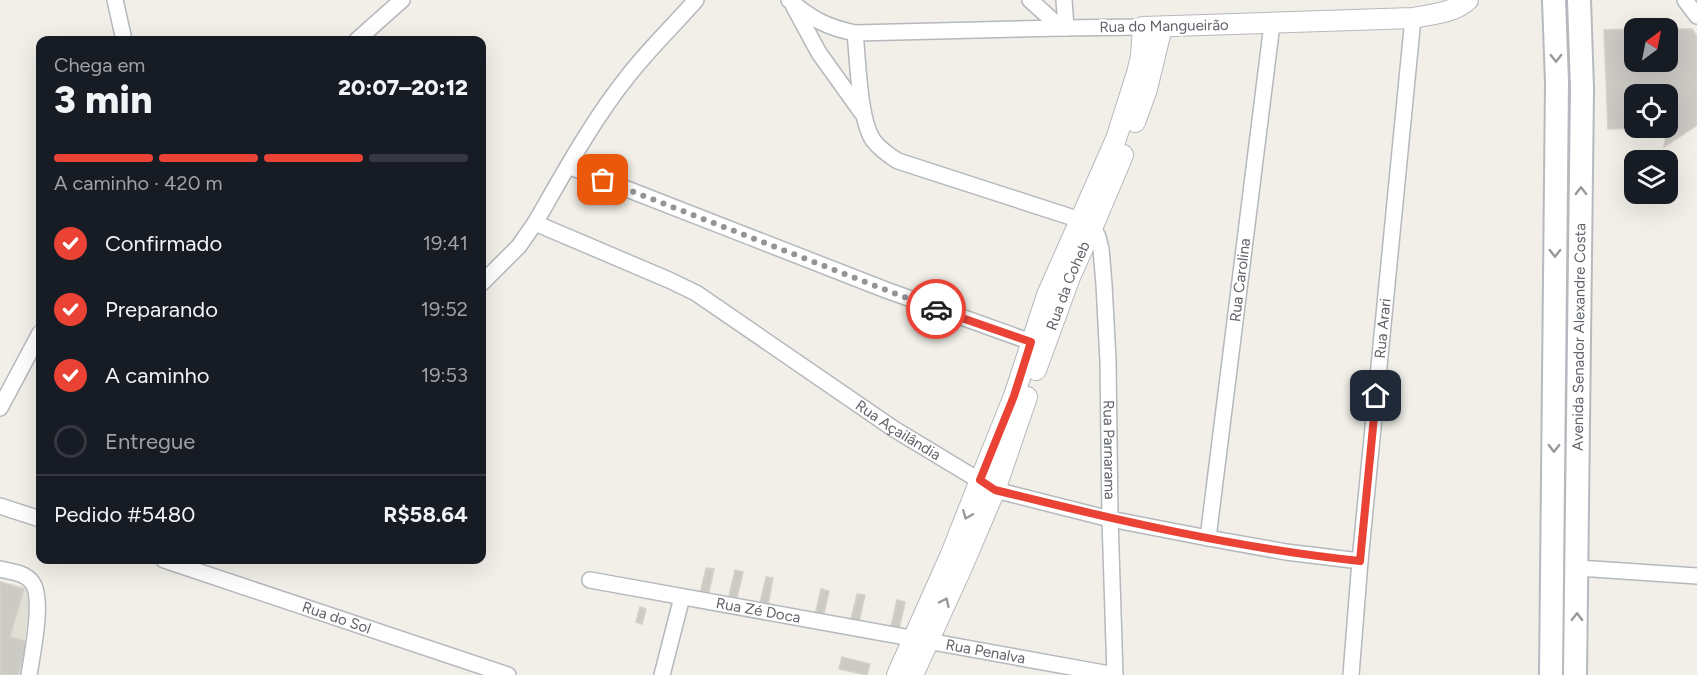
<!DOCTYPE html>
<html lang="pt">
<meta charset="utf-8">
<style>
body{margin:0;font-family:Figtree,sans-serif;background:#242831;color:#f1f3f6;height:100vh;display:flex;flex-direction:column;font-size:22px;white-space:nowrap}
*{box-sizing:border-box;margin:0}
p{font-size:20px;color:#9ea1a6}
.icon{flex:none;width:33px;height:33px;fill:none;stroke:currentColor;stroke-width:2;stroke-linecap:round;stroke-linejoin:round}
.map{position:relative;flex:1;overflow:hidden}
.sheet{position:absolute;left:36px;top:36px;width:450px;height:528px;display:flex;flex-direction:column;background:#171b24;border-radius:12px;box-shadow:0 6px 24px #0002}
.sheet>*{flex:none}
.needle{width:39px;rotate:32deg}
.tools{position:absolute;left:1624px;top:18px;display:grid;gap:12px}
.tools a{display:grid;place-items:center;width:54px;height:54px;border-radius:12px;background:#171b24;box-shadow:0 6px 24px #0002;font-size:30px}
.pin{position:absolute;display:grid;place-items:center;width:51px;height:51px;color:#fff;margin:-26px;border-radius:12px;box-shadow:0 3px 9px #0006}
.courier{position:absolute;display:grid;place-items:center;width:60px;height:60px;margin:-30px;border:4px solid #ea4335;border-radius:50%;background:#fff;color:#222;box-shadow:0 2px 8px #0007}
.headline em{font-style:normal;font-weight:800}
.headline div{display:flex;flex-direction:column-reverse}
.headline{display:flex;align-items:center;justify-content:space-between;height:102px;padding:0 18px}
h1{font-size:39px;font-weight:800;line-height:45px}
.bar{display:grid;grid-template-columns:repeat(4,1fr);gap:9px 6px;align-content:center;height:72px;padding:0 18px}
.bar i{height:8px;border-radius:4px;background:#363941}
.bar .current{background:#ea4335}
.bar p{grid-column:span 4}
.line{display:flex;align-items:center;gap:15px;padding:0 18px;border-top:2px solid #363941}
.line div{flex:1}
ol{padding:0 18px;list-style:none}
li{display:flex;align-items:center;gap:18px;height:66px}
li p{margin-inline-start:auto}
li .icon{padding:6px;border-radius:50%;background:#ea4335;color:#fff;stroke-width:4}
li:last-child{color:#9ea1a6}
li i{width:33px;height:33px;border:3px solid #363941;border-radius:50%}
.map>svg:first-child{display:block}
.education{fill:#e1ded6}
.building{fill:#cccac5;stroke:#d6d1c6;stroke-width:1.5}
.lines{fill:none;stroke-linecap:round;stroke-linejoin:round}
.minor-casing{stroke:#b5b8bc;stroke-width:18}
.tertiary-casing{stroke:#b5b8bc;stroke-width:22}
.secondary-casing{stroke:#b6babf;stroke-width:26}
.minor{stroke:#fff;stroke-width:15}
.tertiary{stroke:#fff;stroke-width:20}
.secondary{stroke:#fff;stroke-width:22}
.oneway{stroke:#979a9d}
.done{stroke:#929495;stroke-width:6;stroke-dasharray:0 10.8}
.route{stroke:#ea4335;stroke-width:8}
.labels{text-anchor:middle;dominant-baseline:central;stroke-width:5;stroke-linejoin:round;paint-order:stroke}
.street-label{font-size:15px;fill:#5f6368;stroke:#fff}
</style>
<div class="map">
<svg width="1697" height="675" viewBox="0 0 1697 675">
<rect width="100%" height="100%" fill="#f1efe8"/>
<!-- education -->
<path class="education" d="M0,581L32,589L20,675H0Z"/>
<!-- building -->
<g class="building">
<path d="M1635,29V62H1668V29H1692L1697,37V125L1664,147L1667,128H1668V94H1635V128H1653L1608,129L1604,30Z"/>
<path d="M706,568L714,569L708,596L700,594Z"/>
<path d="M735,570L743,572L737,598L729,596Z"/>
<path d="M766,577L773,578L768,605L760,603Z"/>
<path d="M0,582L24,589L10,637L28,642L18,675H0Z"/>
<path d="M821,589L829,591L823,617L815,615Z"/>
<path d="M857,594L865,595L859,622L851,620Z"/>
<path d="M897,600L905,602L899,629L891,627Z"/>
<path d="M640,607L646,609L642,624L636,622Z"/>
<path d="M842,657L870,664L867,675L839,669Z"/>
</g>
<g class="lines">
<!-- minor casing -->
<g class="minor-casing">
<g id="minor">
<path d="M115,0L124,40"/>
<path id="s1" d="M696,0C674,25 649,49 628,76C592,121 564,173 535,223L669,280L696,293L894,429L995,490L1110,519L1208,538L1286,552L1360,561"/>
<path id="s2" d="M789,0C812,19 826,27 855,33C858,60 859,119 873,140C880,149 888,155 898,161L1080,220L1093,226L1098,237L1101,249L1104,284L1108,361L1110,519L1115,675"/>
<path d="M1030,0L1061,28"/>
<path d="M1064,0L1066,28"/>
<path d="M1685,0L1697,16"/>
<path d="M794,7L819,53L862,113"/>
<path d="M855,33L1061,28L1143,27"/>
<path d="M357,40L402,0"/>
<path d="M568,166L886,290L1031,342"/>
<path d="M482,283L519,246L535,223"/>
<path d="M0,408L40,333"/>
<path d="M0,506L40,519"/>
<path id="s3" d="M1208,538L1272,24"/>
<path id="s4" d="M164,560L508,675"/>
<path d="M1578,568L1697,576"/>
<path d="M0,569C11,572 23,572 31,581C45,595 32,655 29,675"/>
<path id="s5" d="M590,580L1115,675"/>
<path d="M662,675L682,597"/>
<path id="s6" d="M1351,675L1360,561L1413,18"/>
</g>
</g>
<!-- tertiary casing -->
<g class="tertiary-casing">
<g id="tertiary">
<path d="M1135,122L1147,89L1162,27"/>
<path id="s7" d="M1036,370L1070,277L1093,226L1123,155"/>
<path d="M897,675L951,554L975,493L1014,396L1047,295L1116,139L1137,73L1141,56L1143,27L1413,18C1432,14 1454,13 1468,0"/>
<path d="M913,675L963,565L995,490L1027,397"/>
</g>
</g>
<!-- secondary casing -->
<g class="secondary-casing">
<g id="secondary">
<path d="M1551,675L1557,82L1554,0"/>
<path id="s8" d="M1575,675L1582,88L1579,0"/>
</g>
</g>
<!-- minor -->
<use href="#minor" class="minor"/>
<!-- tertiary -->
<use href="#tertiary" class="tertiary"/>
<!-- secondary -->
<use href="#secondary" class="secondary"/>
</g>
<!-- one-way arrows -->
<defs><path id="oneway-chevron" d="M-2-3.5L2.5 0L-2 3.5" fill="none" stroke-width="1.6" stroke-linecap="round" stroke-linejoin="round" transform="scale(1.5)"/></defs>
<g class="oneway">
<use href="#oneway-chevron" transform="translate(1556 58) rotate(89)"/>
<use href="#oneway-chevron" transform="translate(1581 191) rotate(-90)"/>
<use href="#oneway-chevron" transform="translate(1555 253) rotate(90)"/>
<use href="#oneway-chevron" transform="translate(1554 448) rotate(91)"/>
<use href="#oneway-chevron" transform="translate(967 515) rotate(112)"/>
<use href="#oneway-chevron" transform="translate(945 602) rotate(-65)"/>
<use href="#oneway-chevron" transform="translate(1577 617) rotate(-89)"/>
</g>
<g class="lines">
<!-- done -->
<path class="done" d="M603,180L886,290L936,309"/>
<!-- route -->
<path class="route" d="M936,309L1031,342L1014,396L980,480L995,490C1115,520 1236,548 1360,561L1376,396"/>
</g>
<g class="labels">
<!-- street labels -->
<g class="street-label">
<text transform="translate(1164 26) rotate(-1)">Rua do Mangueirão</text>
<text stroke="none"><textPath href="#s3" startOffset="260">Rua Carolina</textPath></text>
<text stroke="none"><textPath href="#s7" startOffset="90">Rua da Coheb</textPath></text>
<text stroke="none"><textPath href="#s6" startOffset="348">Rua Arari</textPath></text>
<text stroke="none"><textPath href="#s8" startOffset="338">Avenida Senador Alexandre Costa</textPath></text>
<text stroke="none"><textPath href="#s1" startOffset="696">Rua Açailândia</textPath></text>
<text stroke="none"><textPath href="#s2" startOffset="648">Rua Parnarama</textPath></text>
<text stroke="none"><textPath href="#s5" startOffset="171">Rua Zé Doca</textPath></text>
<text stroke="none"><textPath href="#s4" startOffset="182">Rua do Sol</textPath></text>
<text stroke="none"><textPath href="#s5" startOffset="402">Rua Penalva</textPath></text>
</g>
</g>
</svg>
<div class="tools">
<a><svg class="needle" viewBox="-14 -14 28 28"><path d="M0-13l5 13h-10z" fill="#e53935"/><path d="M0 13l5-13h-10z" fill="#9ea1a6"/></svg></a>
<a><svg class="icon" aria-label="locate" viewBox="0 0 24 24"><circle cx="12" cy="12" r="6"/><path d="M12 2v4M12 18v4M2 12h4M18 12h4"/></svg></a>
<a><svg class="icon" aria-label="layers" viewBox="0 0 24 24"><path d="M12 4l9 5-9 5-9-5zM3 14l9 5 9-5"/></svg></a>
</div>
<div class="pin" style="left:603px;top:180px;background:#ea580c"><svg class="icon" aria-label="bag" viewBox="0 0 24 24"><path d="M5 8h14l-1 12H6zM9 8a3 3 0 0 1 6 0"/></svg></div>
<div class="pin" style="left:1376px;top:396px;background:#1f2937"><svg class="icon" aria-label="home" viewBox="0 0 24 24"><path d="M3 11l9-7 9 7M6 9v11h12V9"/></svg></div>
<div class="courier" style="left:936px;top:309px"><svg class="icon" aria-label="car" viewBox="0 0 24 24"><path d="M5 17H2v-5l4-1 3-4h7l3 4 3 1v5h-3M9 17h6M6 11h13"/><circle cx="7" cy="17" r="2"/><circle cx="17" cy="17" r="2"/></svg></div>
<section class="sheet">
<div class="headline"><div><h1>3 min</h1><p>Chega em</p></div><em>20:07–20:12</em></div>
<div class="bar"><i class="current"></i><i class="current"></i><i class="current"></i><i></i><p>A caminho · 420 m</p></div>
<ol>
<li><svg class="icon" aria-label="check" viewBox="0 0 24 24"><path d="M5 12l5 5 9-10"/></svg>Confirmado<p>19:41</p></li>
<li><svg class="icon" aria-label="check" viewBox="0 0 24 24"><path d="M5 12l5 5 9-10"/></svg>Preparando<p>19:52</p></li>
<li><svg class="icon" aria-label="check" viewBox="0 0 24 24"><path d="M5 12l5 5 9-10"/></svg>A caminho<p>19:53</p></li>
<li><i></i>Entregue</li>
</ol>
<div class="line" style="height:78px"><div>Pedido #5480</div><b>R$58.64</b></div>
</section>
</div>
